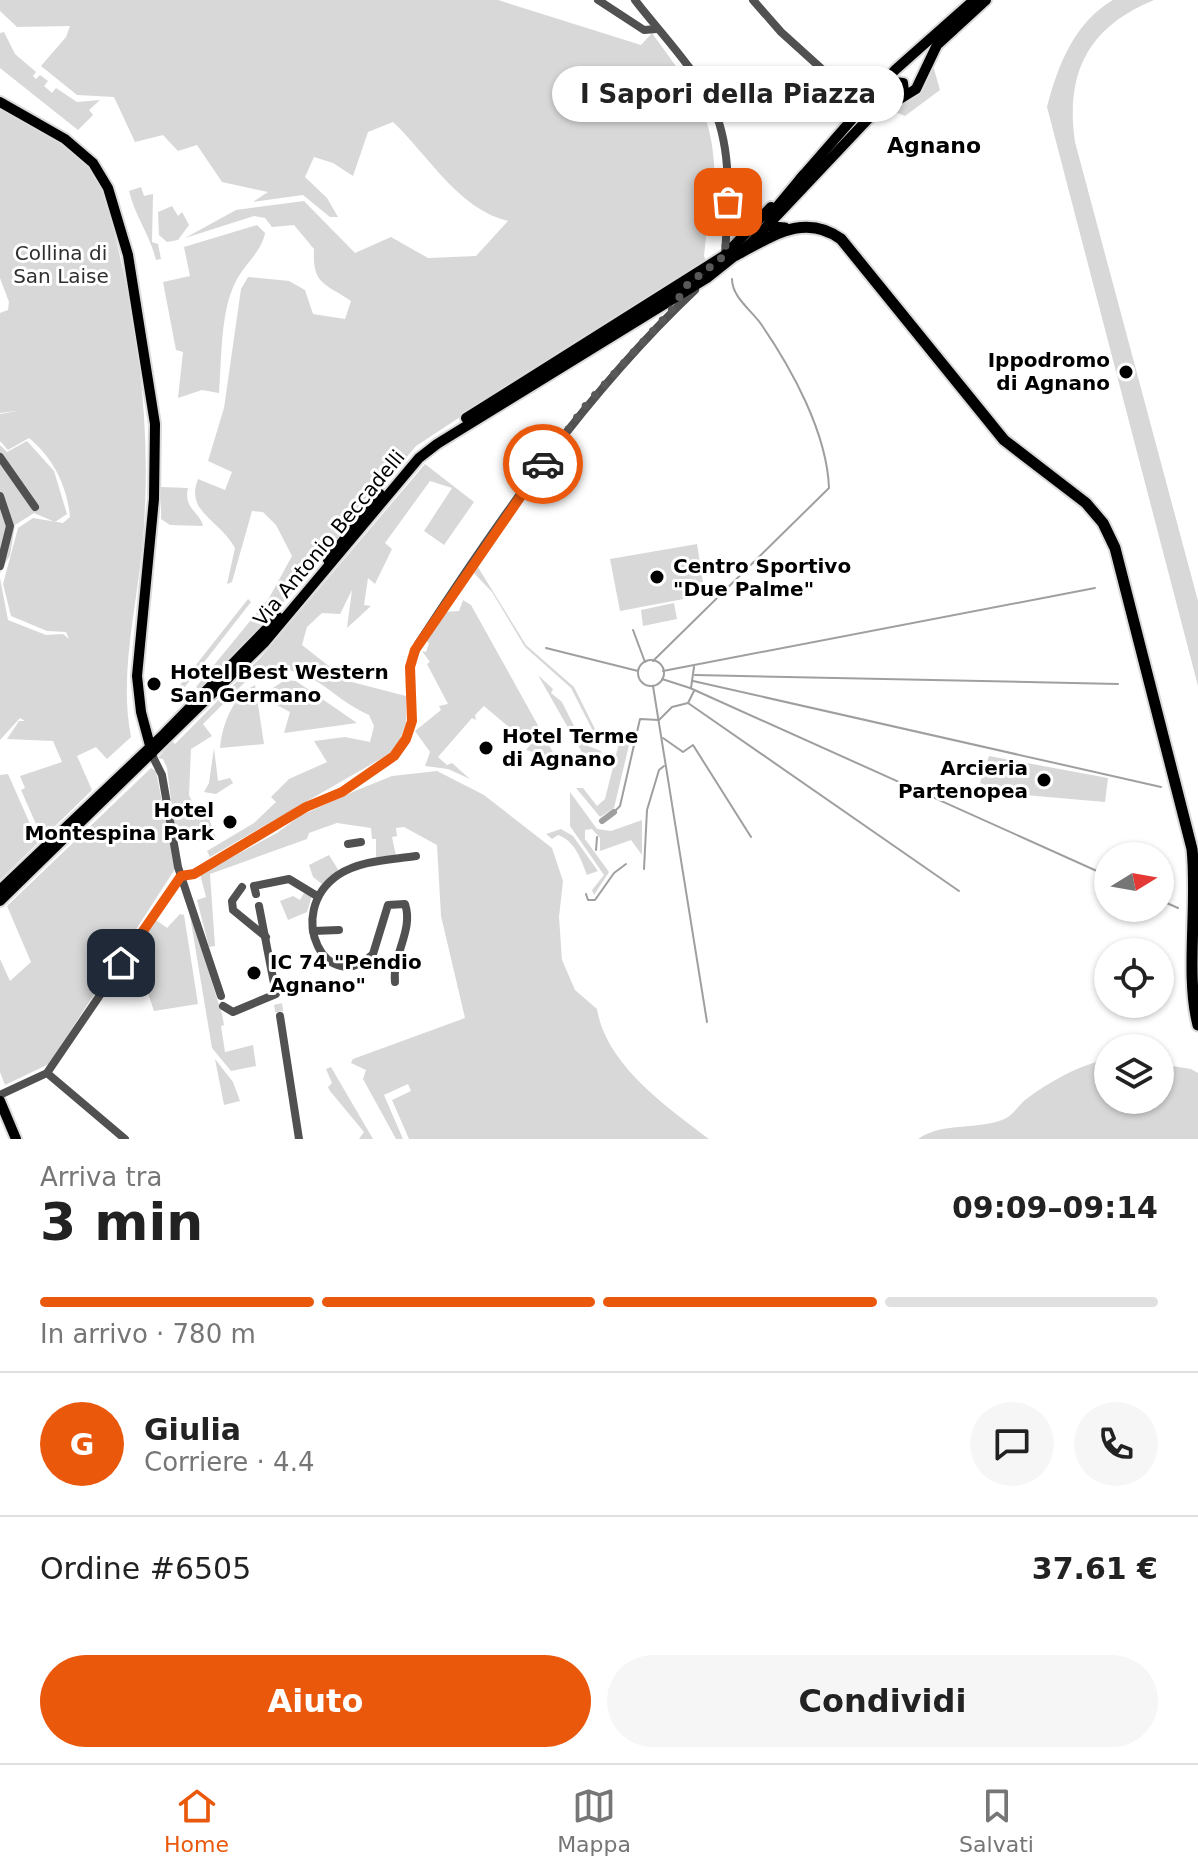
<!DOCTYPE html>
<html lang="it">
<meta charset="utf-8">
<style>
body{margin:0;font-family:"DejaVu Sans",sans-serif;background:#f6f6f6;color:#222;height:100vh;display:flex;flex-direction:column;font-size:30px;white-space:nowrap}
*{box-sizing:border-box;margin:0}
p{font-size:26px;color:#767676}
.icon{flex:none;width:44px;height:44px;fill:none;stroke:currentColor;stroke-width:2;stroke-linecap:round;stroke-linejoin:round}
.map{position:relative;height:1139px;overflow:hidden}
.sheet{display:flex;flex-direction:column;background:#fff;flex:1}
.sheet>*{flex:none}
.needle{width:52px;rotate:79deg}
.fabs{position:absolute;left:1094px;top:842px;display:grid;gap:16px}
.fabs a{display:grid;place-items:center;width:80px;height:80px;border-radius:50%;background:#fff;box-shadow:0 2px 6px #0004;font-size:40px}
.pin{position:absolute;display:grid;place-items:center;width:68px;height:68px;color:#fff;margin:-34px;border-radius:16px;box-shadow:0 4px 12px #0006}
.courier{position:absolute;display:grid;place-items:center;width:80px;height:80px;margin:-40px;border:6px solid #ea580c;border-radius:50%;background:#fff;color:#222;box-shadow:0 2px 10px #0007}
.bubble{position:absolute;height:56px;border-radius:28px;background:#fff;box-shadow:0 2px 6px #0004;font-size:26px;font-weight:800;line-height:56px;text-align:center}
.overview em{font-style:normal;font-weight:800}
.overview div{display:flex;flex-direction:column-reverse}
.overview{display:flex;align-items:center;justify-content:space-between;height:136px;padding:0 40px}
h1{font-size:52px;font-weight:800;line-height:60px}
.bar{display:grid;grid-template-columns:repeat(4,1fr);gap:12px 8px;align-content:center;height:96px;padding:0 40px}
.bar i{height:10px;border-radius:6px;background:#e0e0e0}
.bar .current{background:#ea580c}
.bar p{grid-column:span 4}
.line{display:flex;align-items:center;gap:20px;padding:0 40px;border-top:2px solid #e0e0e0}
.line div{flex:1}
.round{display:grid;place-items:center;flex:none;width:84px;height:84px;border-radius:42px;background:#f6f6f6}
.button{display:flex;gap:16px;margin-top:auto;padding:16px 40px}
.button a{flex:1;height:92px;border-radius:48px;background:#ea580c;color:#fff;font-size:32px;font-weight:800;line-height:92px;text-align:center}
.button a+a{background:#f6f6f6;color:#222}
.dock{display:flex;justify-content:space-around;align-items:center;height:112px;border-top:2px solid #e0e0e0;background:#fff;font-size:22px;color:#767676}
.dock a{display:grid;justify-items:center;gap:4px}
.dock .current{color:#ea580c}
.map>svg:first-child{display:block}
.green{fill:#d8d8d8}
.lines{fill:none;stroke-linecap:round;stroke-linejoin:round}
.stream{stroke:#9f9f9f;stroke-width:2}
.canal{stroke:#9f9f9f;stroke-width:6}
.minor-tunnel{stroke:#d9d9d9;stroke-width:8;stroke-dasharray:8 4;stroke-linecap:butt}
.major-casing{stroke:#dbdbdb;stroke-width:14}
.highway-casing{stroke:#dbdbdb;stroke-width:15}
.minor{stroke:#515151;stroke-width:8}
.major{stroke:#000;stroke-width:10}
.highway{stroke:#000;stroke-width:11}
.done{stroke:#595959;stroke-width:8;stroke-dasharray:0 14.4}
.route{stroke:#ea580c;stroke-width:10}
.poi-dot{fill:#000;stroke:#fff;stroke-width:3}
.labels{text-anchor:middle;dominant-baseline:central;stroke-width:6;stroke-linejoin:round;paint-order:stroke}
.park-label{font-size:20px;fill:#2f2f2f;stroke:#fff}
.poi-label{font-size:20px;font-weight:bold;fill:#000;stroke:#fff;text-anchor:start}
.street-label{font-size:20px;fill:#000;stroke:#fff}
.neighbourhood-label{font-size:22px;font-weight:bold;fill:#000;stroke:#fff}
</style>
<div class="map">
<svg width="1198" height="1139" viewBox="0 0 1198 1139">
<rect width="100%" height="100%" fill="#fff"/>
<!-- green -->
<g class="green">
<path d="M0,0H498L641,45L652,33C694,92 714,109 715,184L706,183L704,192L708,194L704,209L709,210L704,256L706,261L574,342L416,446L310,573L202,691L196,687L269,598L292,556L276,525L263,512L252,511L232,582L227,584L235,548C219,519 185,512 198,479L225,490L232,472L208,461L224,408L241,289L248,277L289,281L305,290L313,314L345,319L351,301C325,283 312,285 314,249L294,225L272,227L265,218L254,216L185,238L236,210L304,201L355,253L391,237L428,258L476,256L508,221C458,209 429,156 393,122L368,132L353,176L333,163L314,157L305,177L327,198L338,217H330L303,195L253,202L268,192L222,182L197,145L178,151L163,135L135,142L114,97L77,95L41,66L66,37L70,26L17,27L0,11Z"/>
<path d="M1113,0H1154C1088,27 1065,73 1075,142L1198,601V686L1047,107C1058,65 1074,23 1113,0Z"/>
<path d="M4,32L15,54L36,72L33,76L36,79L40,75L48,81L44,86L52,93L56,88L77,102L100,100L89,110L93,115L78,130L0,68V33Z"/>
<path d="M932,62L940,90L905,116L888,109L924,86Z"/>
<path d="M0,109C30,126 70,140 90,169C107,191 112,222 118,248C142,347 152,449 142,550C136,610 119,676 131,737L107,759L96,747L77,756L92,790L0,880V775L8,774L35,835L39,831L21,790L25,788L20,776L62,762L53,741L7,739L19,721H25L20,718L0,740V578L8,620L46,635L63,634L69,639L66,632L47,631L11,616L3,584L18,528L33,518L63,523L70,517C67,485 53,458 29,438L8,450L0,441V414L17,411L0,413V313L8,310L9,302L0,278Z"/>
<path d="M141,187L144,196L153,194L152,242L158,244L161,259L156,260C150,235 135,216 129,191Z"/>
<path d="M172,206L178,216L182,212L189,225L178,240L167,242L159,235L158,212Z"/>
<path d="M257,225L265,233C262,251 244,265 236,281C220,312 222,358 219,393L202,390L178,398L183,352L176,350L163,282L190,276L184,247Z"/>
<path d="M27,441L54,471L67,514L55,522L34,513L15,525L10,555L0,573V445L7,452Z"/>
<path d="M425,464L474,502L444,545L424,531L452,488L430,481L385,543L392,549L375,584L368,578L364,605L371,606L347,628L352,590L340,614L322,613L307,627L302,645L348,681L406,696V723L400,739L389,754L210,857L207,851L254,823L276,802L271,797L289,779L327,762L314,741L345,737L370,742L374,726L369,715C323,694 314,661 256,671L203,724L212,736L191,749L189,795L197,813H207L216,838C203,843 186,841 175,832L167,768L163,759L158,758L172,741L175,744L260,658Z"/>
<path d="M161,487L188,488C183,508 200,512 203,526L170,525L161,519Z"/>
<path d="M697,544L705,595L620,611L610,559Z"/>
<path d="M476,564L526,645L574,687L596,731L616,736L629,745L614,808L600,817L576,788H583L597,806L605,799L618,747L616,741L593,731L571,688L525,647L492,592L472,571Z"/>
<path d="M248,599L251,602L184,688L180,685Z"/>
<path d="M463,600L471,605L555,756L550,766L535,767L529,761L536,753L526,750L530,745L484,706L475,715L476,720L472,718L438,757L447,765L452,763L470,779L448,769L425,766L430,752L415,731L441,710L439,706L448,704L427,664L430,662L422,651L426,652L429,643L425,640L444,612L459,611Z"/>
<path d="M674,603L677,619L643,626L641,610Z"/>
<path d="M538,675L553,689L551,693L562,702L583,744L601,751L598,766L587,761Z"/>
<path d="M285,680L296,681L357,723L284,733L290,712L273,703L272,694L261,696Z"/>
<path d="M255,685L264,744L220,748C222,724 233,696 255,685Z"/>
<path d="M214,748L218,781L230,778L233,783L216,794L204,792L209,783Z"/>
<path d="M989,756L1108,778L1105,802L1013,794L980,783Z"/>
<path d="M151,768L156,771L175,869L49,1064L5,1085L0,1072V959L10,981L31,962L7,906Z"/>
<path d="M437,771L484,795L552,848L563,881L559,917L562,960L575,990L597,1009C606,1065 667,1107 709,1139H409L392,1100L411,1091L408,1084L384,1095L403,1139H396L363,1079L366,1070L351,1063L353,1059L465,1018L441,916L437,845L404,827L396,828L397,836L392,837L396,856L376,857V839H372L371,828L337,823L309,833L307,839L210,874L215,946L209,947L197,900L206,897L200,874L277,833L300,816L355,791L392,776Z"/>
<path d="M570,792L597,829L611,831L642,820V855L631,840L600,851V838L592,829L585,830V839L609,872L594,895L592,890L604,875L570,826Z"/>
<path d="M561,829L573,836L598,871L587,875C581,859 575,841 558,835L552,839L546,834Z"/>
<path d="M329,855L339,871L322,884L313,877L309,865Z"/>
<path d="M304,893L312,896L307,912L288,920L280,901L293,896L300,900Z"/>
<path d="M189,910L222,1014L224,1025L221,1026L225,1052L253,1045L256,1066L231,1071L212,1048Z"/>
<path d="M180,914L184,915L198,1004L154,1011L144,981L132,972L114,990L110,988L156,920L167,928Z"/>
<path d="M215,1059L233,1082L240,1101L224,1105Z"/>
<path d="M1108,1059V1100H1160V1064L1191,1069L1198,1073V1139H918C942,1122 975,1130 1002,1120C1012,1117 1017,1107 1025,1100C1049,1082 1079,1065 1108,1059Z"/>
<path d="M331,1067L373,1139H359L364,1132L330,1091L328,1087L332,1083L326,1069Z"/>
</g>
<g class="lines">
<!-- stream -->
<g class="stream">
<path d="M633,630L645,662"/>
<path d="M546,648L638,671"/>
<circle cx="651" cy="673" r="13"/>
<path d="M653,661L829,488C827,433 792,369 761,324C751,310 732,297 732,279"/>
<path d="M663,671L1095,588"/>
<path d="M695,675L1118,684"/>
<path d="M662,679L690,688L1108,876"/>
<path d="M693,681L1161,787"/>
<path d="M653,686L707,1022"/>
<path d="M691,688L694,667"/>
<path d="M688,703L959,891"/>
<path d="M663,738L683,752L693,745L751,837"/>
<path d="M614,812L620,806L640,719L659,720L672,707L688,703L694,691"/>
<path d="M596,850L597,837"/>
<path d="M644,869L647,810L659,770L664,766"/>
<path d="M586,894L588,900H595L614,873L626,864"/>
<path d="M1160,900L1178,908"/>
</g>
<!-- canal -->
<path class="canal" d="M602,821L614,812"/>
<!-- minor-tunnel -->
<path class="minor-tunnel" d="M278,1004L280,1016"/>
<!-- major casing -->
<g class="major-casing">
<g id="major">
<path d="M886,81L903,83L904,91L897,97"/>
<path d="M0,102L65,139L93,163L108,188L128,255L155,424L154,499L137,676L141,712L152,753"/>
<path d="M800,179L895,70L974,0"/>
<path d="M466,418L725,255L771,207"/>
<path d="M328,560L380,494"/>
<path d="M0,890L164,734L278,617"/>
<path d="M0,901L264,643L419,458L437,444L707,278L751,243L869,118L916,89L937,45L986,0"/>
<path d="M0,1101L16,1139"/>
</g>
</g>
<!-- highway casing -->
<g class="highway-casing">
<g id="highway">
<path d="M785,228L772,227L769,217L804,175"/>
<path d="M736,255C771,237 804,212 841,239L1004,440L1086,503L1103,523L1115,548L1192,849C1198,905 1185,975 1198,1025"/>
</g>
</g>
<!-- minor -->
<g class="minor">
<path d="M598,0L644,30L657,29"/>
<path d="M635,0C661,34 697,70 714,109C733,153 728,208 725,255"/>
<path d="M753,0L781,32L865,108"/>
<path d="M0,457L35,507"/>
<path d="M0,496L10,526L0,566"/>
<path d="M152,755L162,775L178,867L221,996"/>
<path d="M348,844L361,842"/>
<path d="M181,876L194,874L306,807L342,792L394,756L406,739L412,721L410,667L418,644C500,518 586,393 695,290"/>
<path d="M242,887L232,901L233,910L266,937"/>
<path d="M256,894L254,886L289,879L317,896"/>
<path d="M313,931L339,930"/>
<path d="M395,982C392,955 414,930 405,904L388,905L373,954C327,999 283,913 338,875C361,860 390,860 416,856"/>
<path d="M223,1006L233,1012L276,994L259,906"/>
<path d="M280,1016L299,1139"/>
<path d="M47,1073L125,1139"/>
<path d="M0,1095L47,1073L181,876"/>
</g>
<!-- major -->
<use href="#major" class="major"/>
<!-- highway -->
<use href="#highway" class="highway"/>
</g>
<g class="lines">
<!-- done -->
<path class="done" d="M543,464L587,404L671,311L686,286L725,255L728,202"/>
<!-- route -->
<path class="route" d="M121,963L181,876L194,874L306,807L342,792L394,756L406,739L412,721L410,667L415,650L543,464"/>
</g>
<!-- markers -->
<g class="poi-dot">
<circle cx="1126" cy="372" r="8"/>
<circle cx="657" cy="577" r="8"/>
<circle cx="154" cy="684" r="8"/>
<circle cx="486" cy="748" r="8"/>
<circle cx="1044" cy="780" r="8"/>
<circle cx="230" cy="822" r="8"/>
<circle cx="254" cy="973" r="8"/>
</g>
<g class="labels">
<!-- park labels -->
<g class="park-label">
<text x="61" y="253">Collina di<tspan x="61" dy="23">San Laise</tspan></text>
</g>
<!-- poi labels -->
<g class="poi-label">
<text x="1110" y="360" text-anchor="end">Ippodromo<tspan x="1110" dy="23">di Agnano</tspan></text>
<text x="673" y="566">Centro Sportivo<tspan x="673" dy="23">"Due Palme"</tspan></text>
<text x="170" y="672">Hotel Best Western<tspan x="170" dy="23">San Germano</tspan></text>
<text x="502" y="736">Hotel Terme<tspan x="502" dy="23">di Agnano</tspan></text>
<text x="1028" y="768" text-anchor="end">Arcieria<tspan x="1028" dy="23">Partenopea</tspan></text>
<text x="214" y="810" text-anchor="end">Hotel<tspan x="214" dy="23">Montespina Park</tspan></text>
<text x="270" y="962">IC 74 "Pendio<tspan x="270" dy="23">Agnano"</tspan></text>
</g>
<!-- street labels -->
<g class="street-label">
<text transform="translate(329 538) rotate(-50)">Via Antonio Beccadelli</text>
</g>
<!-- neighbourhood labels -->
<g class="neighbourhood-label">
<text x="934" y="145">Agnano</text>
</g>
</g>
</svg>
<div class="fabs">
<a><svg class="needle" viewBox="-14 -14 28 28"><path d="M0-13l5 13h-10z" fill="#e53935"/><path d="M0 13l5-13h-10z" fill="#767676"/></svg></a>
<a><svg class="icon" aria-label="locate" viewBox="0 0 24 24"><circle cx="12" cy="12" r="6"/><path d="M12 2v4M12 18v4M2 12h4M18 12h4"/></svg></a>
<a><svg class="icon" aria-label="layers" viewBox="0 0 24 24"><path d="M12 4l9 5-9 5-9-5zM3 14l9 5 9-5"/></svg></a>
</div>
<div class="pin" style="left:728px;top:202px;background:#ea580c"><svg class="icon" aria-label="bag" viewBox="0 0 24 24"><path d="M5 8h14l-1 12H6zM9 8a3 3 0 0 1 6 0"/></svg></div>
<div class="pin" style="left:121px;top:963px;background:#1f2937"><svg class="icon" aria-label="home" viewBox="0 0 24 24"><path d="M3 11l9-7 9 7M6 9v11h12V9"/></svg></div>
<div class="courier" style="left:543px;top:464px"><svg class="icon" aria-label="car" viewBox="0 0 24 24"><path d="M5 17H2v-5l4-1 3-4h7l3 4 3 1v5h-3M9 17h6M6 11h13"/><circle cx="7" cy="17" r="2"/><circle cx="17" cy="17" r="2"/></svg></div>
<div class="bubble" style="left:552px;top:66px;width:352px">I Sapori della Piazza</div>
</div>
<section class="sheet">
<div class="overview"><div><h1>3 min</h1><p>Arriva tra</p></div><em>09:09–09:14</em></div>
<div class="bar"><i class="current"></i><i class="current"></i><i class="current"></i><i></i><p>In arrivo · 780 m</p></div>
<div class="line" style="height:144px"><b class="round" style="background:#ea580c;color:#fff">G</b><div><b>Giulia</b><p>Corriere · 4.4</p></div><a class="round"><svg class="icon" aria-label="chat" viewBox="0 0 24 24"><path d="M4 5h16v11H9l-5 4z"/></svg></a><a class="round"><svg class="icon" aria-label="phone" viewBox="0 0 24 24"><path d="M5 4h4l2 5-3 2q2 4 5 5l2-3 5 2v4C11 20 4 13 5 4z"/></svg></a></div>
<div class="line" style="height:104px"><div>Ordine #6505</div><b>37.61 €</b></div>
<div class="button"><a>Aiuto</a><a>Condividi</a></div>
</section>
<nav class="dock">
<a class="current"><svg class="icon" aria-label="home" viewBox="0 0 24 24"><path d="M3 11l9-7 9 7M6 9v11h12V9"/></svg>Home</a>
<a><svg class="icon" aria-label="map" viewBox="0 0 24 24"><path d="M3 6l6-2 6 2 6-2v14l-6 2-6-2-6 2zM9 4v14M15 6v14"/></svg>Mappa</a>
<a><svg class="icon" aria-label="saved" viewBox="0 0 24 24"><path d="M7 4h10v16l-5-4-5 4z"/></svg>Salvati</a>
</nav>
